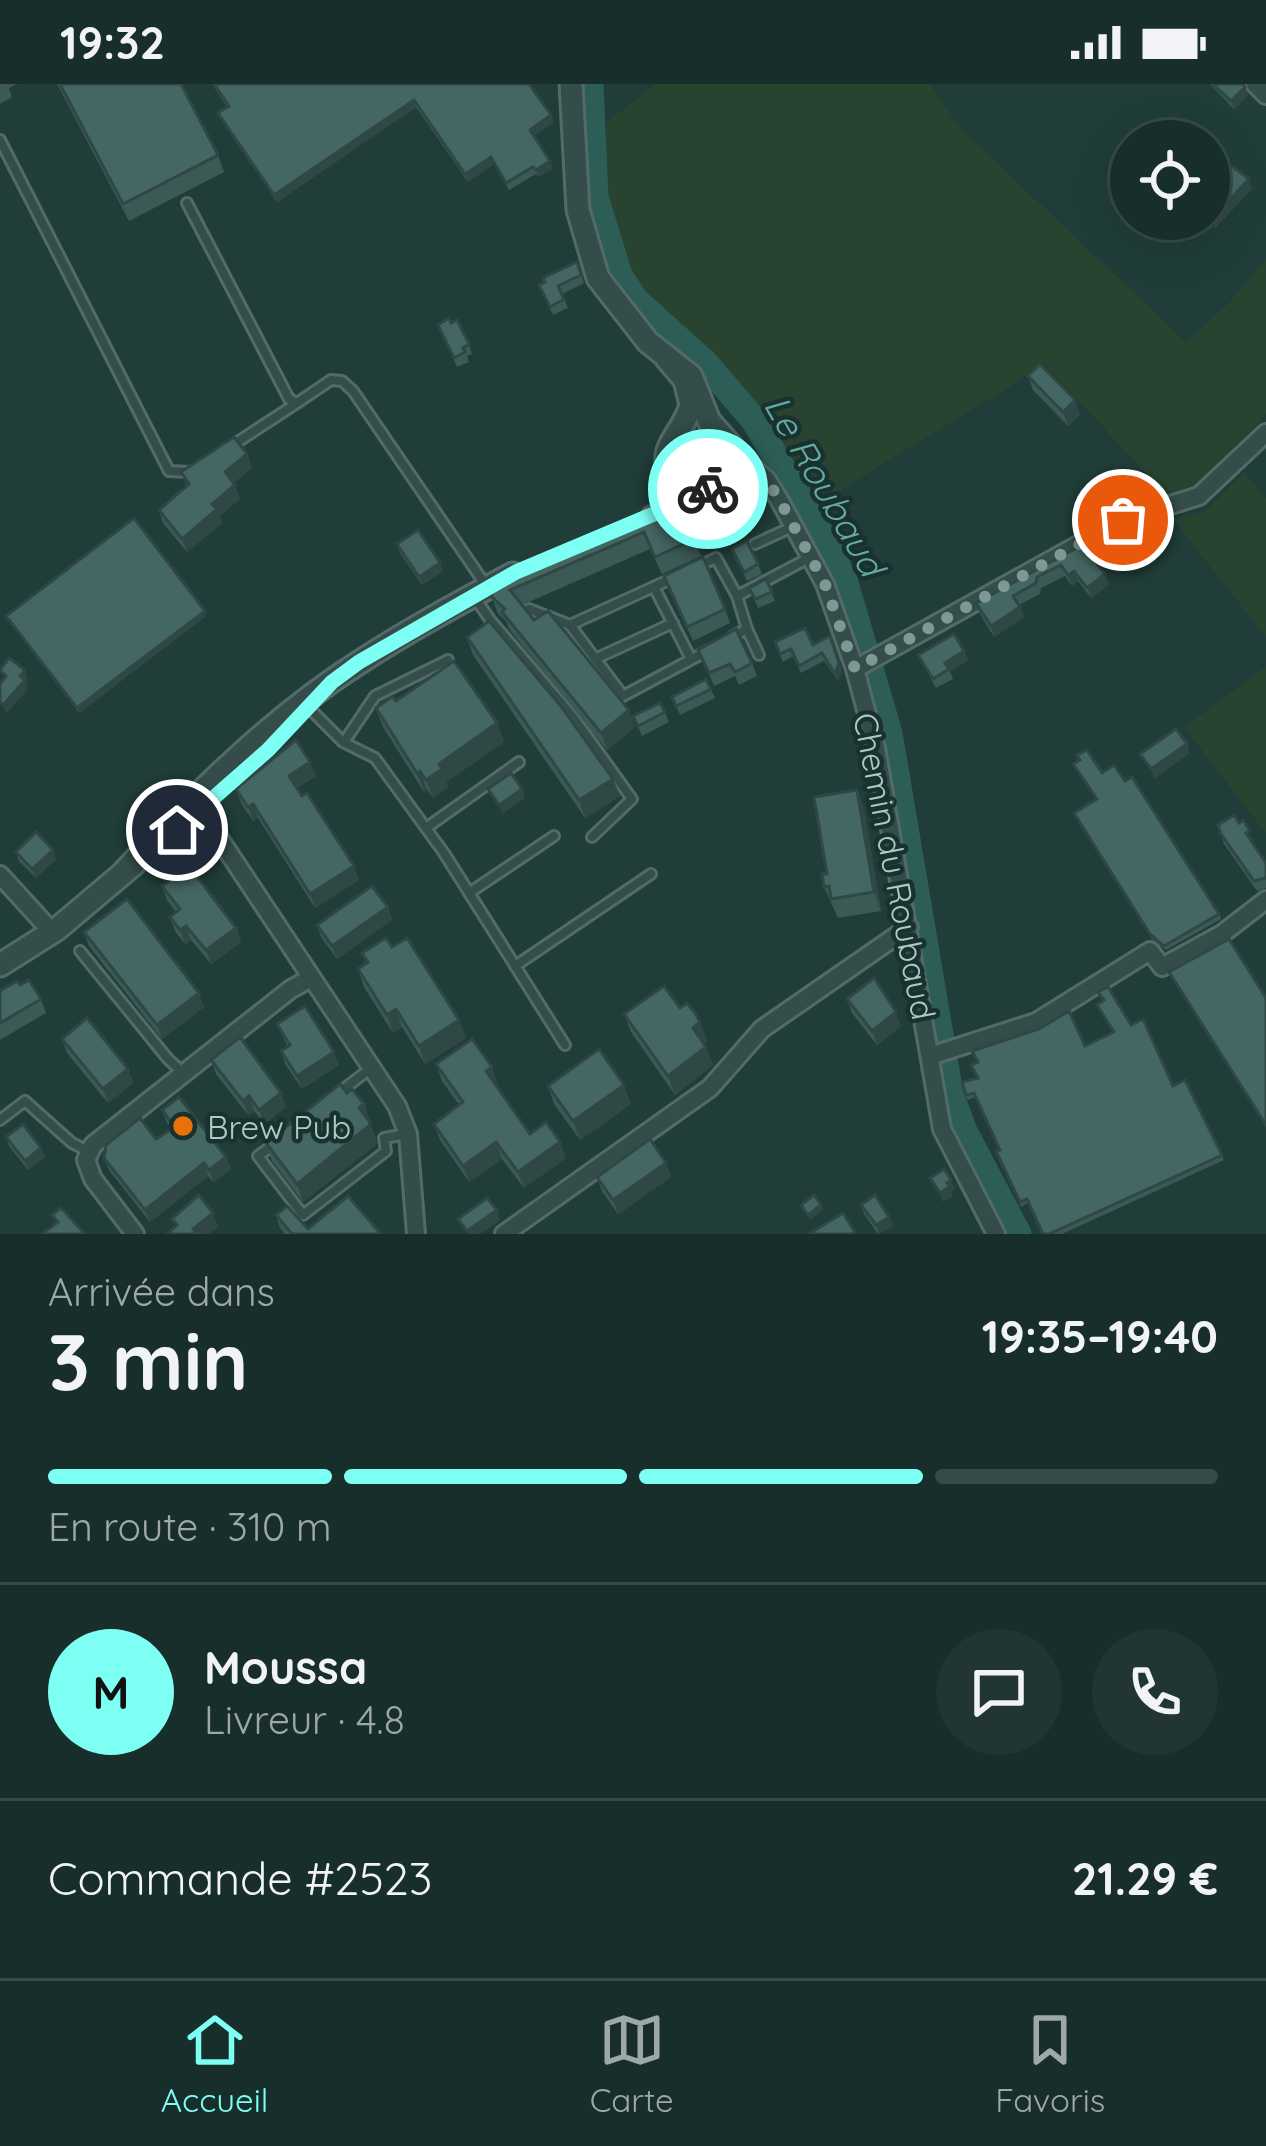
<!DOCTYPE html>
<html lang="fr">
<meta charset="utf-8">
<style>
body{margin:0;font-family:Quicksand,sans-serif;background:#213633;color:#f1f3f6;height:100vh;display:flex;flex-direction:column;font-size:45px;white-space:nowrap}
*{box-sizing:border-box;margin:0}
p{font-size:39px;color:#9fa8a9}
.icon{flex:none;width:66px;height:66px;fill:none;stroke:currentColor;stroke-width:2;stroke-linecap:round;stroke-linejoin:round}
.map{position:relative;height:1150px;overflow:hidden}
.details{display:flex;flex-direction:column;background:#182e2b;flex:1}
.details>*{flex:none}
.tools{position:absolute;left:1110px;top:36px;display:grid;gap:24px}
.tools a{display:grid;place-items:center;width:120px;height:120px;border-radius:50%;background:#182e2b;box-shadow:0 12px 48px #0002,0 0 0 3px #364a47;font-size:60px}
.pin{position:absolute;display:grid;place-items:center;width:102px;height:102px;color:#fff;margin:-51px;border:6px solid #fff;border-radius:50%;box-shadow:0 3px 12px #0007}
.courier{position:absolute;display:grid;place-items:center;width:120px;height:120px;margin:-60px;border:9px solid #7efff4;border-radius:50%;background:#fff;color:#222;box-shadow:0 3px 15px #0007}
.overview em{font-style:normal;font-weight:700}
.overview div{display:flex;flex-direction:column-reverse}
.overview{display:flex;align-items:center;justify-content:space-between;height:204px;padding:0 48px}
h1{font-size:78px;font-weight:700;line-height:90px}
.bar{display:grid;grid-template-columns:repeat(4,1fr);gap:18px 12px;align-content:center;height:144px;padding:0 48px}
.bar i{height:15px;border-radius:9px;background:#364a47}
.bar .current{background:#7efff4}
.bar p{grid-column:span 4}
.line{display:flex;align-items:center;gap:30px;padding:0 48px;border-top:3px solid #364a47}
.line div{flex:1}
.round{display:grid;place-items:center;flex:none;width:126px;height:126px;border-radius:63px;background:#213633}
.status{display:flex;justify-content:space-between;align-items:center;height:84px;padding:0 60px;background:#182e2b;direction:ltr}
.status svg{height:33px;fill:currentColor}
.tab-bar{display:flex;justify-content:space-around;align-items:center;height:168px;border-top:3px solid #364a47;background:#182e2b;font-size:33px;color:#9fa8a9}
.tab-bar a{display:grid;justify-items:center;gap:6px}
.tab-bar .current{color:#7efff4}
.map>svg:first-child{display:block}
.green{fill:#284431}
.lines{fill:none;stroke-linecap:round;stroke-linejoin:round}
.river{stroke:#2c5d57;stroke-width:27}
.service-casing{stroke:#526b68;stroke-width:14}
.minor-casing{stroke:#526b68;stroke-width:22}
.tertiary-casing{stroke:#526b68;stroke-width:27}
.service{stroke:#344d4a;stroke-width:8}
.minor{stroke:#344d4a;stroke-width:16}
.tertiary{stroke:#344d4a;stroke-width:21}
.wall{fill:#3b5955}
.shaded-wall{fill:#304845}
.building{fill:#456763;stroke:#304845;stroke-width:3}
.done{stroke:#7d9895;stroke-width:12;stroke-dasharray:0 21.6}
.route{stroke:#7efff4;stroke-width:15}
.food-dot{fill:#e8710a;stroke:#19322f;stroke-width:4.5}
.labels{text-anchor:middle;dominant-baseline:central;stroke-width:9;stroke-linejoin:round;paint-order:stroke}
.street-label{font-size:33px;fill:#afc9c7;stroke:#19322f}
.poi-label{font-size:33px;fill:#afc9c7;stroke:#19322f;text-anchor:start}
.water-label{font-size:36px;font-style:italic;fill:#65aba3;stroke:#19322f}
</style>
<div class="status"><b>19:32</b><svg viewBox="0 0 49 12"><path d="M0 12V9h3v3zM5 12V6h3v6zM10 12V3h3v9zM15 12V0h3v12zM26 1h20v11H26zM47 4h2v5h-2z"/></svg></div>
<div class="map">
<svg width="1266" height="1150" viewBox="0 0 1266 1150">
<rect width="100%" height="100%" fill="#203d39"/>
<!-- green -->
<g class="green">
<path d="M656,0H930L960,44L1186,258L1230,218L1266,175V330L1196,403L1166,411L1043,278L1014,300L817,420L756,324L644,217L627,189L603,111L607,38Z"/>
<path d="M1244,389L1266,414V553L1172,434L1202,430Z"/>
<path d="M1266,583V749L1184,643Z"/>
</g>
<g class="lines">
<!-- river -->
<path class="river" d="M590,0L595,113L619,191L635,216L705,279L754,336L827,460L845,499L889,649L950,1010L964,1047L1018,1150"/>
<!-- service casing -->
<g class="service-casing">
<g id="service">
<path d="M0,56L169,387L190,388"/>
<path d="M187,119L289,315L297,319L331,296L342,297L353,307L487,503"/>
<path d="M233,361L297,319"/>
<path d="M755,460L792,443"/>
<path d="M701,481L716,474L737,512L809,474"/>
<path d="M671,495L570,541L623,612L709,566"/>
<path d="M654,503L691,575"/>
<path d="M737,512L747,545"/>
<path d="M475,514L491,537L573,633L632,715L592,753"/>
<path d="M529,525L570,541"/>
<path d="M732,553L747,545L759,571"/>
<path d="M595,575L673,539"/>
<path d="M309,624L343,658L375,674L444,769L565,961"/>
<path d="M344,658L375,612L448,576"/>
<path d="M426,744L519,678"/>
<path d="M469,809L554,752"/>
<path d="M80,867L168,975L182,988"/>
<path d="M515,882L651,790"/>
<path d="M340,1008L371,984"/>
<path d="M0,1036L25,1017L72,1059L88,1067"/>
<path d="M272,1062L258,1072L303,1131L386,1067L384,1054L407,1050"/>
</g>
</g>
<!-- minor casing -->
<g class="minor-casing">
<g id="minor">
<path d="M1255,0L1266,11"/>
<path d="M733,366L767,396L780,417L825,500L855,585L876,664L942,1045L996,1150"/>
<path d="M855,585L1123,436L1199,412L1266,349"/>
<path d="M193,715L397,1022L408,1050L416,1150"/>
<path d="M0,791L52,848"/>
<path d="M930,972L1036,938L1150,867L1162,883L1222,850L1266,816"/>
<path d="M135,1150L93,1095L86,1076L93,1061L291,905L311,894"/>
<path d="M504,1150L710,1004L762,945L909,843"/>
</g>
</g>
<!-- tertiary casing -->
<g class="tertiary-casing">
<g id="tertiary">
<path d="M571,0L578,126L598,194L648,258L691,292L709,337L732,363V383L713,404L684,402C645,371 683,353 691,321L685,296L667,275"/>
<path d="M653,433L681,422L697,406"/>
<path d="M125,787C196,710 272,634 360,578C409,546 461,518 513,490"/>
<path d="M0,881L57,845L134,780"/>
</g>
</g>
<!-- service -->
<use href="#service" class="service"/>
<!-- minor -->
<use href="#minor" class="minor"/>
<!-- tertiary -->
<use href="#tertiary" class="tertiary"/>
</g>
<!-- wall -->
<g class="wall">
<path d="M0,0H17L9,4L12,13L0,20Z"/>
<path d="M57,0H181L218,71L224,88L129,137Z"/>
<path d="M212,0H529L554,38L534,52L553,84L538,93L536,90L509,106L494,80L468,98L416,23L277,118L221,36L218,29L227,23Z"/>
<path d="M1210,0H1243L1248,11L1234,25Z"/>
<path d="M577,178L584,199L562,210L568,224L553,231L539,201Z"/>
<path d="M451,239L469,260L472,270L467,272L469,278L457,283L438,241Z"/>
<path d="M1028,292L1080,330L1068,342L1033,306Z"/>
<path d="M247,370L252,384L233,399L240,415L219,432L222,439L187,468L163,439L159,426L187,402L181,388Z"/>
<path d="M742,408L750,425L719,441L710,421Z"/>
<path d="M678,420L701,472L662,490L650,465L522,521L534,536L635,643L607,666L509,545L506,537L498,530L492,513Z"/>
<path d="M397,460L443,487L422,501L400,469Z"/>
<path d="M1082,461L1109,500L1091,514L1078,497L1072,502L1065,492L1041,504L1040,510L1019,521L1024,533L994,553L980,530L976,519Z"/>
<path d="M732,465L758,480L762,490L747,497Z"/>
<path d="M664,492L725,525L730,539L693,557Z"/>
<path d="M766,495L775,517L758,524L749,504Z"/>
<path d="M6,532H206L79,629Z"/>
<path d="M830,552L842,586L838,597L824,577L801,589L793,572L783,578L775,558L813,561Z"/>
<path d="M467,553L620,712L585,734L473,571Z"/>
<path d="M698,566L752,579L757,592L739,601L735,592L714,602Z"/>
<path d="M964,567L968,576L950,587L953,595L936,604L918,571Z"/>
<path d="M706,595L715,614L680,631L672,613Z"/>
<path d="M396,617L497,639L504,658L446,698L448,703L433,714L427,706L424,708L383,643L376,624Z"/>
<path d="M665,628L669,638L642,652L633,632Z"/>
<path d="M1073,680L1102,689L1219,830L1221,835L1166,866L1152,855L1076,734L1074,729L1096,715Z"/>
<path d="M316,692L297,704L359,796L315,824L258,734L253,737L241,719L236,705Z"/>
<path d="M857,706L864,725L881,827L838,834L824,803L827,790Z"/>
<path d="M1218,741L1254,756L1252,757L1266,779V804L1257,807L1224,760Z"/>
<path d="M53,766L56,775L36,794L19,777L16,768Z"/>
<path d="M162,802L236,844L241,858L211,880L191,856L185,860L175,847L170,833L176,828L167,816Z"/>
<path d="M388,823L392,836L337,875L321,853L317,841Z"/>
<path d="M84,848L204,923L162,955L89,862Z"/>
<path d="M392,863L459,936L466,954L425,980L402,943L393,949L364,903L358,885L366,880L362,869Z"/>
<path d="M20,901L41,915L46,929L0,956V907Z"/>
<path d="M1098,908L1131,941L1173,1002L1185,996L1224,1076L1062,1150H1042L1028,1119L1021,1123L998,1072L1000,1066L976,1013L967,1016L962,998L1085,962L1113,949L1097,921L1103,917Z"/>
<path d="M847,915L901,942L877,961L852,929Z"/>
<path d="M680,924L700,938L707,957L704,959L713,981L675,1011L631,948L624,930Z"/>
<path d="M277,940L339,981L302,1005L285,980L281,967L287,962Z"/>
<path d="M62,955L128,985L133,999L108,1019L67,969Z"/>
<path d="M211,976L286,1023L265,1040L254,1027L248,1031L216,990Z"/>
<path d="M436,980L498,1000L496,1001L530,1050L566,1074L524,1104L502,1075L469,1098L440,1056L434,1040L459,1021L442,997Z"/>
<path d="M548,1002L631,1020L580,1056L554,1020Z"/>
<path d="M347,1009L364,1020L377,1060L303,1118L272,1077L266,1059Z"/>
<path d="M162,1026L226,1073L231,1085L213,1098L208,1092L150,1138L109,1086L104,1074L156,1055L172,1045L167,1039Z"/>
<path d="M6,1053L41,1064L45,1073L28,1086L9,1062Z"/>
<path d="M666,1079L671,1093L618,1130L602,1107L597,1093Z"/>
<path d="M861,1121L889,1133L893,1142L878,1150L864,1130Z"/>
<path d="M276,1131L308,1145L381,1150H285L280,1144Z"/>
</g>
<!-- shaded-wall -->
<g class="shaded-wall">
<path d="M1245,3L1248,11L1234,25L1231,17Z"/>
<path d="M414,16L416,23L277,118L274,111Z"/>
<path d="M551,31L554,38L533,53L530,46Z"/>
<path d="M491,73L494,80L468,98L465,90Z"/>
<path d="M550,77L553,84L538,93L536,86Z"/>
<path d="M1249,95L1252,105L1215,145L1211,136Z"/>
<path d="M1075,316L1080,330L1068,342L1063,328Z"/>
<path d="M247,370L252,384L230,402L225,388Z"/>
<path d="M235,401L240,415L219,432L222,439L187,468L182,455L212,420Z"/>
<path d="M440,479L443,487L422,501L419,493Z"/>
<path d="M1074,487L1078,497L1072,502L1068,491Z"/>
<path d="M1105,490L1109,500L1091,514L1087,504Z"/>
<path d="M1020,523L1024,533L994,553L991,542Z"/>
<path d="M205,527L206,532L79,629L77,624Z"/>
<path d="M964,567L968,576L950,587L945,579Z"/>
<path d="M839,579L842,586L838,597L835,590Z"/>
<path d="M25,586L28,596L26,599L28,605L6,630L3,621Z"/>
<path d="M629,626L635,643L607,666L601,649Z"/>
<path d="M497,639L504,658L446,698L448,703L433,714L426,696L439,680Z"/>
<path d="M1187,660L1190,669L1154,695L1151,685Z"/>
<path d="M310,678L316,692L294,706L289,692Z"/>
<path d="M420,687L427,706L424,708L417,689Z"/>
<path d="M613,695L620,712L585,734L579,716Z"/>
<path d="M522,705L525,714L502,730L499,721Z"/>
<path d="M857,706L864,725L881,827L874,808Z"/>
<path d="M253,720L258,734L253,737L248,723Z"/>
<path d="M53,766L56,775L36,794L32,785Z"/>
<path d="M354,782L359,796L315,824L310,810Z"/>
<path d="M388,823L392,836L337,875L332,862Z"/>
<path d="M186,842L191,856L185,860L180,846Z"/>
<path d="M236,844L241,858L211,880L206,866Z"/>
<path d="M199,909L204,923L162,955L157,941Z"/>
<path d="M396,925L402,943L393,949L387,931Z"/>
<path d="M896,928L901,942L877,961L872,947Z"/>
<path d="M459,936L466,954L425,980L419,962Z"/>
<path d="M700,938L707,957L700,962L693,944Z"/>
<path d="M706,963L713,981L675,1011L668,992Z"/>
<path d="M334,968L339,981L302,1005L297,992Z"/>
<path d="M492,983L498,1000L492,1004L486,987Z"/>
<path d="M128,985L133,999L108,1019L103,1005Z"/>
<path d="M624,1001L631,1020L580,1056L573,1037Z"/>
<path d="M281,1009L286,1023L265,1040L259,1026Z"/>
<path d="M249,1012L254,1027L248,1031L243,1017Z"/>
<path d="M364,1020L377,1060L303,1118L297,1100Z"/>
<path d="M496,1058L502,1075L469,1098L463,1082Z"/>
<path d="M560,1058L566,1074L524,1104L518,1088Z"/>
<path d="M41,1064L45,1073L28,1086L25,1077Z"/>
<path d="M226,1073L231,1085L213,1098L209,1086Z"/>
<path d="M204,1079L208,1092L150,1138L145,1126Z"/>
<path d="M666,1079L671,1093L618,1130L613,1116Z"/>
<path d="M951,1096L955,1105L952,1107L953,1112L943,1118L940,1109Z"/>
<path d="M821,1121L823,1126L810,1136L808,1131Z"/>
<path d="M497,1126L500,1136L480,1150H468L467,1147Z"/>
<path d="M213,1129L218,1143L209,1150H195L193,1145Z"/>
<path d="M889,1133L893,1142L879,1150L876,1141Z"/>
</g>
<!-- building -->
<g class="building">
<path d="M60,0H181L218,71L123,120Z"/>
<path d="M214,0H529L551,31L530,46L550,77L536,86L533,83L506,99L491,73L465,90L414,16L274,111L218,29L229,22Z"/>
<path d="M1213,0H1243L1245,3L1231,17Z"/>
<path d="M1228,79L1249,95L1211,136L1209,134V104Z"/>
<path d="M577,178L581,191L558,202L564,215L550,223L539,201L545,198L543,194Z"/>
<path d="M449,234L451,239L457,236L469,260L463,264L465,268L454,274L438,241Z"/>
<path d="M1040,280L1075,316L1063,328L1028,292Z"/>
<path d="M234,353L247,370L225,388L235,401L212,420L217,425L182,455L159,426L189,400L181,388Z"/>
<path d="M742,408L748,421L717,436L710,421Z"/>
<path d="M678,420L694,455L655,473L644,448L510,506L534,536L548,527L629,626L601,649L502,528L505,525L492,513V500L539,474Z"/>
<path d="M134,434L205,527L77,624L6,532Z"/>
<path d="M418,446L440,479L419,493L397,460Z"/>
<path d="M747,457L758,480L744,488L732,465Z"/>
<path d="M1082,461L1105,490L1087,504L1074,487L1068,491L1061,481L1037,493L1036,499L1013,512L1020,523L991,542L976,519Z"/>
<path d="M703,473L725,525L687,543L664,492Z"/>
<path d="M766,495L772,508L755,515L749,504Z"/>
<path d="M489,537L560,621L613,695L579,716L467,553Z"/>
<path d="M805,544L813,561L830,552L839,579L835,590L822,569L799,582L791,565L780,570L775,558Z"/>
<path d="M736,545L752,579L735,588L730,580L709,589L698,566Z"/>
<path d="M954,550L964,567L945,579L949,585L933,595L918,571Z"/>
<path d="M9,574L25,586L20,592L25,596L3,621L0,618V600L6,592L0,586Z"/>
<path d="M454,577L497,639L439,680L442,685L426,696L420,687L417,689L376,624L392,613L396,617Z"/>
<path d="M706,595L711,605L676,622L672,613Z"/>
<path d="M660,619L665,628L638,642L633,632Z"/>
<path d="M1176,645L1187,660L1151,685L1140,670Z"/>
<path d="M296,656L310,678L289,692L302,712L307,709L354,782L310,810L253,720L248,723L236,705Z"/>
<path d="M1087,666L1102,689L1114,681L1125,697L1132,693L1219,830L1164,862L1150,850L1074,729L1097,715L1073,680L1080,676L1077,671Z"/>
<path d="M511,689L522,705L499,721L488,705Z"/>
<path d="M857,706L874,808L831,815L829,802L824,803L822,790H827L814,713Z"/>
<path d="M1234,731L1239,739L1243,736L1250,747L1246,749L1266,779V794L1254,797L1221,750L1218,741Z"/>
<path d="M36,748L53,766L32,785L16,768Z"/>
<path d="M189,782L236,844L206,866L186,842L180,846L170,833L180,825L162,802Z"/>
<path d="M372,802L388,823L332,862L317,841Z"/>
<path d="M127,815L199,909L157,941L84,848Z"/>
<path d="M386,854L392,863L407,854L459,936L419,962L396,925L387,931L358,885L368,878L362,869Z"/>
<path d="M1229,855L1266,914V1041L1169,888Z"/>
<path d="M874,894L896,928L872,947L847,915Z"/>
<path d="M29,896L41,915L0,939V907L17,897L20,901Z"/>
<path d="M664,902L680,924L687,919L695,929L700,938L693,944L706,963L668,992L624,930Z"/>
<path d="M1108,903L1131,941L1143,935L1173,1002L1185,996L1222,1071L1049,1150H1043L1027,1115L1020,1118L996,1067L1000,1066L974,1009L966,1011L962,998L978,994L971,981L978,978L972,967L1039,945L1069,927L1085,962L1114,948L1097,921L1104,916L1098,908Z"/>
<path d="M305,922L334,968L297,992L281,967L290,961L277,940Z"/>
<path d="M87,934L128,985L103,1005L62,955Z"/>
<path d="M240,953L281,1009L259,1026L249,1012L243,1017L211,976Z"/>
<path d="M472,955L492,983L486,987L530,1050L546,1038L560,1058L518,1088L496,1058L463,1082L434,1040L463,1018L436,980Z"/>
<path d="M599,965L624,1001L573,1037L548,1002Z"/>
<path d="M340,1000L347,1009L352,1005L364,1020L359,1024L369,1037L370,1041L297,1100L266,1059Z"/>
<path d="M179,1013L226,1073L209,1086L204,1079L145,1126L104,1074L106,1061L140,1034L156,1055L175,1043L162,1026Z"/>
<path d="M23,1040L41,1064L25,1077L6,1053Z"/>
<path d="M650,1055L666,1079L613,1116L597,1093Z"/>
<path d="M944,1085L951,1096L947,1099L950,1102L940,1109L930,1094Z"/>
<path d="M199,1111L213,1129L193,1145L197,1150H169L168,1149L177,1141L172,1135Z"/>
<path d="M814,1111L821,1121L808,1131L801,1121Z"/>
<path d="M875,1111L889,1133L876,1141L861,1121Z"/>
<path d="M348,1112L381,1150H292L276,1131L287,1122L308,1145Z"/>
<path d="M487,1114L497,1126L467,1147L458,1135Z"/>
<path d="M61,1124L85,1150H42L58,1138L52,1131Z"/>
<path d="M843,1129L856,1150H809Z"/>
</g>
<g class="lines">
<!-- done -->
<path class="done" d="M708,405L728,392L733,366L767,396L780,417L825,500L855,585L1123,436"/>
<!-- route -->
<path class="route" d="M177,746L268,666L332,598L359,578L516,488L656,429L668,411L672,390L684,402L708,405"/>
</g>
<!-- markers -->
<circle class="food-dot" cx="183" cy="1042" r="12"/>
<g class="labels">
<!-- street labels -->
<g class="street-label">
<text transform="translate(895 782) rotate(79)">Chemin du Roubaud</text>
</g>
<!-- poi labels -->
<g class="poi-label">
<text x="207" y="1042">Brew Pub</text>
</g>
<!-- water labels -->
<g class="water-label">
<text transform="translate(825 401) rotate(60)">Le Roubaud</text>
</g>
</g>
</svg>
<div class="tools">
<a><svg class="icon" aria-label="locate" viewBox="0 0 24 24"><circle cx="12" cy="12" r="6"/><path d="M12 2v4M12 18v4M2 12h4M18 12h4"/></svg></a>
</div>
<div class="pin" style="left:1123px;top:436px;background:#ea580c"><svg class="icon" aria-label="bag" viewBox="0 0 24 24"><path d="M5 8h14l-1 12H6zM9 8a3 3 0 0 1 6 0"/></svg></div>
<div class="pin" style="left:177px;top:746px;background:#1f2937"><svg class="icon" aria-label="home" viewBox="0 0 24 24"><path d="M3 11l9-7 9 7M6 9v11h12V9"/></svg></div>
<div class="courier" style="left:708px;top:405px"><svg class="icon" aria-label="bike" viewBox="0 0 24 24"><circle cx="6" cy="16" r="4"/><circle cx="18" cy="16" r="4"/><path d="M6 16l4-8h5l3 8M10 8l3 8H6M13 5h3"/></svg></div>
</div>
<section class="details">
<div class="overview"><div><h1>3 min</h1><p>Arrivée dans</p></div><em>19:35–19:40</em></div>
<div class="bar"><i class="current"></i><i class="current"></i><i class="current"></i><i></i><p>En route · 310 m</p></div>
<div class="line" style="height:216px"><b class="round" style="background:#7efff4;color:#111">M</b><div><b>Moussa</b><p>Livreur · 4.8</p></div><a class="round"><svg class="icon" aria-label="chat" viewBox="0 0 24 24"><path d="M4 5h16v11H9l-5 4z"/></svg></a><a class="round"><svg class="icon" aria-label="phone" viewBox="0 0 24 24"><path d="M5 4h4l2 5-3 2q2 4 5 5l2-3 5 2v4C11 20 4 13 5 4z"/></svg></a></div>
<div class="line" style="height:156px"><div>Commande #2523</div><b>21.29 €</b></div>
</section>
<nav class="tab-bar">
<a class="current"><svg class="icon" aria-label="home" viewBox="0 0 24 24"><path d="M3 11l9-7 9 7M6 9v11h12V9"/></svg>Accueil</a>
<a><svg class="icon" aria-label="map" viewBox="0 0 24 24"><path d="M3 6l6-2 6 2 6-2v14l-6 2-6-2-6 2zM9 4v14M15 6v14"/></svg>Carte</a>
<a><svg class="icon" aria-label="saved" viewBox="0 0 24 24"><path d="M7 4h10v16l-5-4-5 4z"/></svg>Favoris</a>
</nav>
